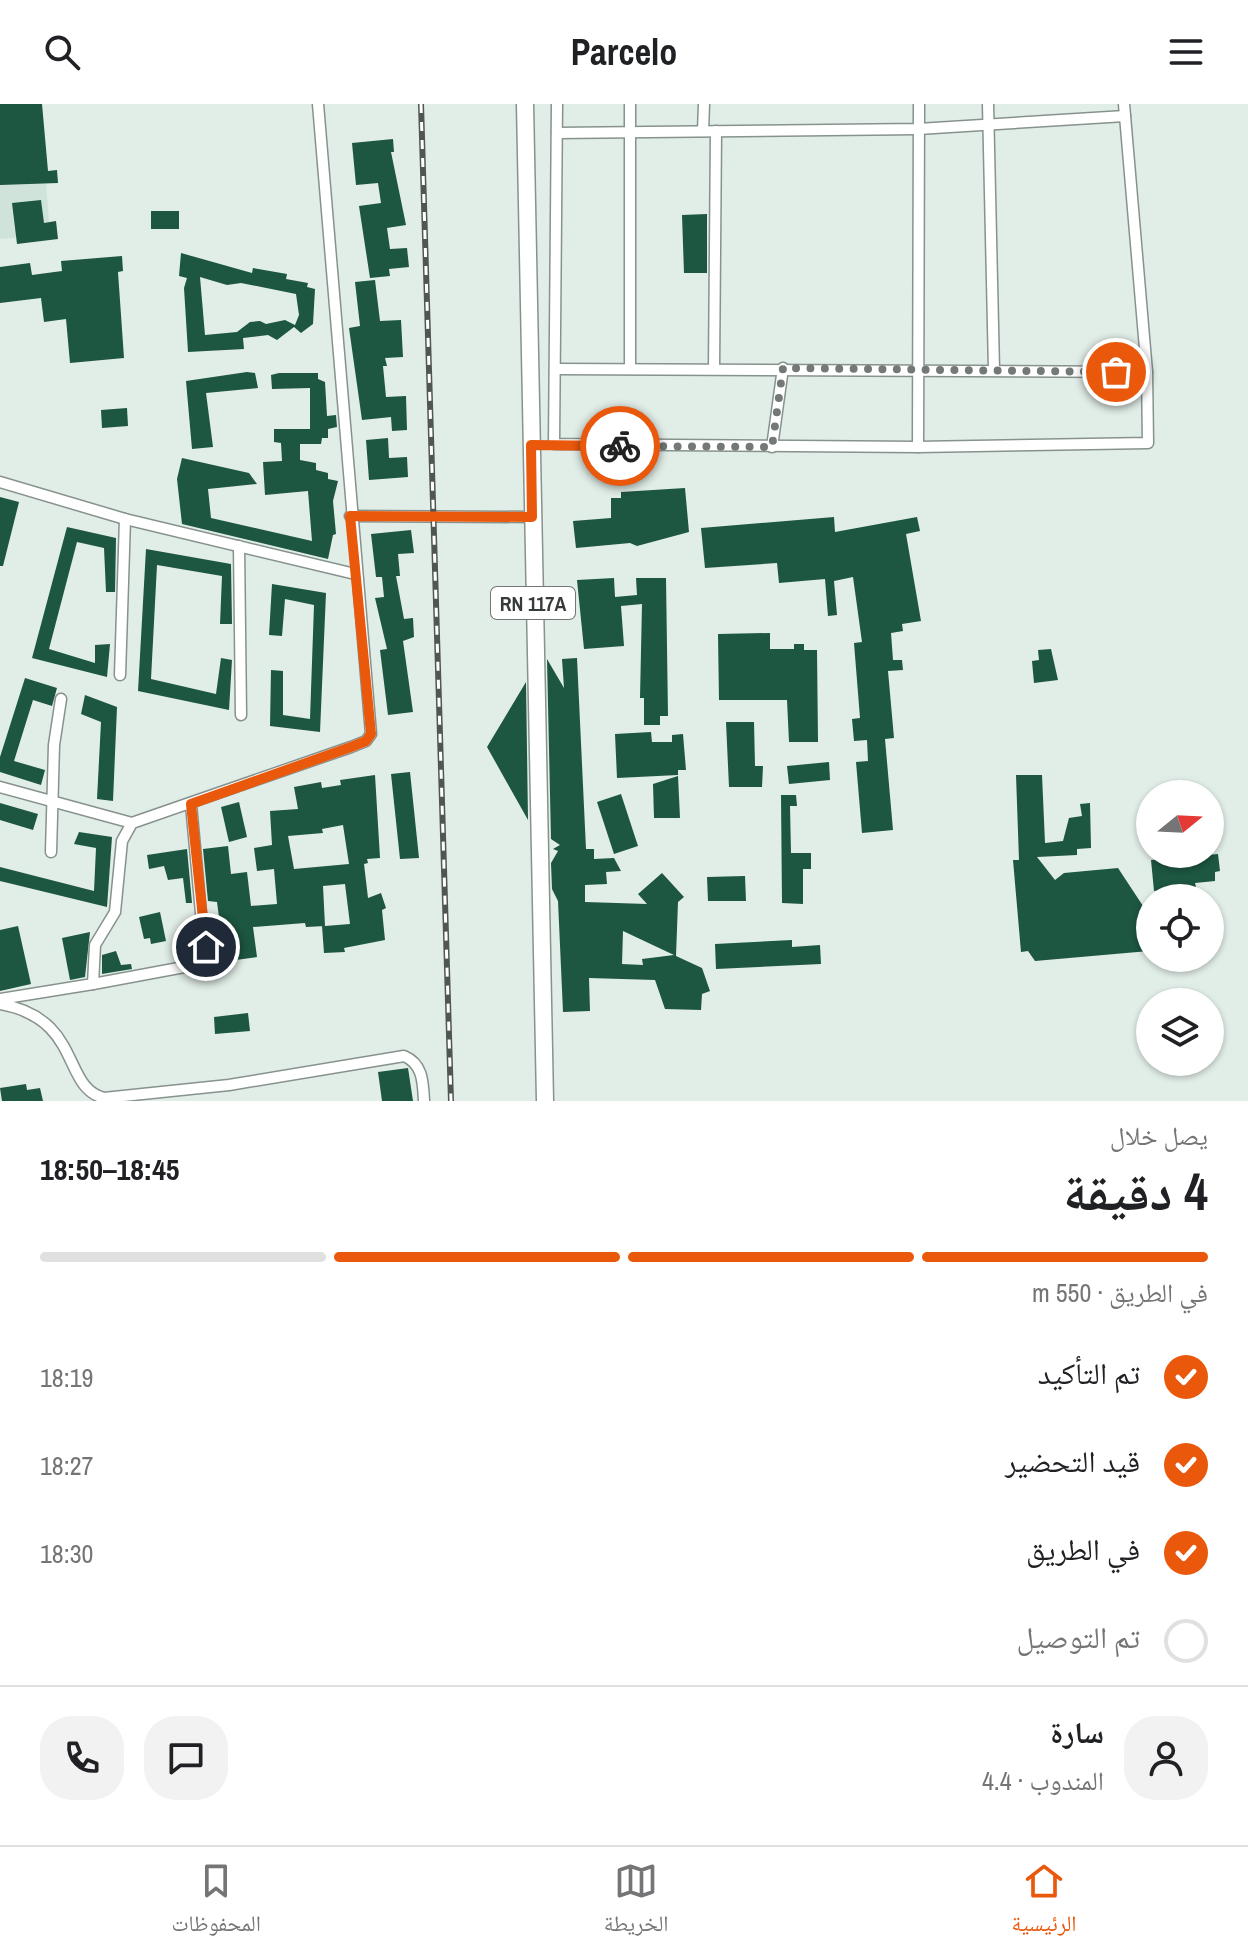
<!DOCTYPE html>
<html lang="ar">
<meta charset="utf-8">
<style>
body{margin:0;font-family:"Archivo Narrow","Noto Naskh Arabic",sans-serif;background:#f2f2f2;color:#202124;direction:rtl;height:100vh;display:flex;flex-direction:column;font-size:30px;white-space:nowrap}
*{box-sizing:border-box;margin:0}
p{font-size:26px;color:#757577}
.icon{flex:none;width:44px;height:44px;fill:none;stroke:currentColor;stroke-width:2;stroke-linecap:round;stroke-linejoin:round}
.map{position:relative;height:997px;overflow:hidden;direction:ltr}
.sheet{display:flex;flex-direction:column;background:#fff;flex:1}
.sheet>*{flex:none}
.needle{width:52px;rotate:72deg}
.controls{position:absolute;left:1136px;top:676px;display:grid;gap:16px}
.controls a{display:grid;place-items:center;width:88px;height:88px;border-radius:50%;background:#fff;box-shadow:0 2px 6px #0004;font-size:40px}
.pin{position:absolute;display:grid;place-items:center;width:68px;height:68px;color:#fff;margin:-34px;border:4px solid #fff;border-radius:50%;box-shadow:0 2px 8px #0007}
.courier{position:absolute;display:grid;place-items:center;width:80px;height:80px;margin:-40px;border:6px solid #ea580c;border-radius:50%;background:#fff;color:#222;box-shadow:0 2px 10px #0007}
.summary em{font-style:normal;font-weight:700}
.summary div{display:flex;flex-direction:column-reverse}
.summary{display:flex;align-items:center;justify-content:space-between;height:136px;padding:0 40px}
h1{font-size:52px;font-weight:700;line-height:60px}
.bar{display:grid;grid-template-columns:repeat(4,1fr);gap:12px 8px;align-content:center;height:96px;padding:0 40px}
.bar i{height:10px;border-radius:6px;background:#e0e0e0}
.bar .selected{background:#ea580c}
.bar p{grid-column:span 4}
.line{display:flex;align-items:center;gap:20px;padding:0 40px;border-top:2px solid #e0e0e0}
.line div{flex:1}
.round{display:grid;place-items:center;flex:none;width:84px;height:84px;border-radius:32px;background:#f2f2f2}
ol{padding:0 40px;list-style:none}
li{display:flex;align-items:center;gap:24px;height:88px}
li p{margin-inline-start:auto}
li .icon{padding:8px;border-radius:50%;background:#ea580c;color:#fff;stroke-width:4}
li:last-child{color:#757577}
li i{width:44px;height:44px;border:4px solid #e0e0e0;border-radius:50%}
header{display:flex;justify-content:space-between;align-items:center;height:104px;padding:0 40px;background:#fff;font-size:36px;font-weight:700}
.menu{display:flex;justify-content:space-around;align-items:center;height:112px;border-top:2px solid #e0e0e0;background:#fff;font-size:22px;color:#757577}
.menu a{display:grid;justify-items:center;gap:4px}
.menu .selected{color:#ea580c}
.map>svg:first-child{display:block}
.built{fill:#cfe3da}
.building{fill:#1d5641;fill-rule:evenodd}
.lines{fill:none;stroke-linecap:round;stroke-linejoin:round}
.street-casing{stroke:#87928d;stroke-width:13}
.primary-casing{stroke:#87928d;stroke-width:19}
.street{stroke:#fff;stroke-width:10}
.primary{stroke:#fff;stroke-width:16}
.rail-casing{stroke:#505653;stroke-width:6}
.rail{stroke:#fff;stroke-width:3;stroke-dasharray:9;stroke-linecap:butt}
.done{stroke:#727976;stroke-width:8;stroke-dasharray:0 14.4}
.route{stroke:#ea580c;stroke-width:10}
.labels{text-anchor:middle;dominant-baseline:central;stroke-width:8;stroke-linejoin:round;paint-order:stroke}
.shield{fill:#fff;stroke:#737674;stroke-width:2}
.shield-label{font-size:20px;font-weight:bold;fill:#373b39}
</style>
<header><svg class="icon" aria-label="menu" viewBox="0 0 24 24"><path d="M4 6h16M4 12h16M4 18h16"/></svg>Parcelo<svg class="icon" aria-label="search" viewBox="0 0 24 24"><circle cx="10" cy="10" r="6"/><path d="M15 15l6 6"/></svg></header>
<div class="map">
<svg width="1248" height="997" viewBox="0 0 1248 997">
<rect width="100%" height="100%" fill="#e1ede7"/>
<!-- built -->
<path class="built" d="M0,0H40L50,131L0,135Z"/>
<!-- building -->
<g class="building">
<path d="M0,0H42L48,67L57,66L58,79L0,81Z"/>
<path d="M393,35L394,48H391L406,121L387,124L390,145L407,144L409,163L389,165L390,172L370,174L359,102L381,99L378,79L356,81L352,39Z"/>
<path d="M41,96L44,119L56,117L58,135L17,140L12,99Z"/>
<rect x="151" y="107" width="28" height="18"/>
<path d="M707,110V169H684L682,111Z"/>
<path d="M181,149L252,169L253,164L287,170L286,175L308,179L307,183L315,185L313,220L301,229L294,223L277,236L268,231L243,234L244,245L188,248L184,184L187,174L179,172ZM200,173L227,181L241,179L296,190L299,211L295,221L285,216L266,220L260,217L250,218L237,228L205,231Z"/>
<path d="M122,152L123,167L118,168L124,254L70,259L66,215L44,218L41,194L0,199V163L30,159L32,171L62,167L61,157Z"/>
<path d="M375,176L380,217L401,216L403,253L385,254L387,262H383L386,293L406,292L407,326L392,327L391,313L362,316L349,224L360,222L355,178Z"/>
<path d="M247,268L255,269L258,284L206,289L213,343L192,345L186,277Z"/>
<path d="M279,269H318V275L325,278L327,312L336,311L337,323L328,325V334H322L321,340H300V356L316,359V366L328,369V375L338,377L333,397L336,430L333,431L328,455L182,420L177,375L182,354L249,369L257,380L208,385L211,414L312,437L308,387L265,391L263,358L282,357L281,339L274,338V325H310V284L272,285L271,271Z"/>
<path d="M127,304L128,322L102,324L101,306Z"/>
<path d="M388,334L389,354L407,353L408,373L369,376L366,336Z"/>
<path d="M685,384L689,428L637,442L630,439L576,444L573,417L611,414V394H621V388Z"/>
<path d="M0,393L19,398L3,462H0Z"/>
<path d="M834,413L835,428L917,413L920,427L906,430L921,517L902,520L903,527L891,529L893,556H902L903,566L888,567L894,634L885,635L893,726L862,729L856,658L868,657L867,636L854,637L852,615L860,614L854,539L862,538L853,473L834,477L837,511L828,512L825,475L779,479L777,459L705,464L701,424Z"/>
<path d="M67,423L116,434L115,488H106L104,444L77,438L49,545L95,559V541L110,540L107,573L32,554Z"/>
<path d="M411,426L414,449L398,450L400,472H396L404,515L413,514L414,533L403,537L413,608L388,611L380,546L387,545L375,494L384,493L382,473H376L371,430Z"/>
<path d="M146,445L231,460L232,520H220L222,472L157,461L151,575L216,590L221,554L232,556L229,606L138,587Z"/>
<path d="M614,474L615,493L637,491L636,474H666L668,612H660V621H644V594H640L642,500L621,502L624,542L584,545L577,476Z"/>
<path d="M272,480L326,489L320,628L270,622L271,566L283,567V611L310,615L314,501L285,495L282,532L269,531Z"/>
<path d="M770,529V545H794V540H804V546H817L818,638H789L787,596H719L718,530Z"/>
<path d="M1051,545L1058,576L1034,579L1032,557L1039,556L1038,546Z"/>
<path d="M577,554L586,745H594V755L614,754L621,767L606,768L607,780L585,781V798L647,800L638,790L662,769L684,793L678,798L676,852L702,864L710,887L702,890L701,906L665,905L655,876L589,874L590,907L563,908L558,797L552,785L551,759L558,747L553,745L560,741L551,735L547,555L564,584L562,555ZM623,827L674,851L642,855L643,861L622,860Z"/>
<path d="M25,574L57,584L52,602L33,596L14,657L45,666L41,681L0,668V653Z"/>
<path d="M526,578L528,716L487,643Z"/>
<path d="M85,591L117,603L113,697L97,695L101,618L81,610Z"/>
<path d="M726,618H754L755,662H763L762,683H729Z"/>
<path d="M651,628L652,638H672V631L683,630L686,666H678V671L617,674L615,630Z"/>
<path d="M829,658L830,676L789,680L787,662Z"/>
<path d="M410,668L419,754L400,755L391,670Z"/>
<path d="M375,671L380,754L367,755L368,759L364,760L368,794L381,789L386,804L382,806L385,836L344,844L345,848L324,849L322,822H325L306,823L305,819L253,823L257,853L221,858L220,852L213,853L211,832L218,831L216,821H220L217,798L208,797L203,745L228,742L231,770L247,768L251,802L277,800L274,765L257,767L254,744L272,741L270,707L298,705L294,683L321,678L322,684L341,681L340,676ZM343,721L349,760L294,765L288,732L323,729L322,725ZM345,780L350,820L325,822L323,782Z"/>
<path d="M1016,671H1042L1045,739L1063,737L1069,714L1082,712L1080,700L1090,699L1091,744L1077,745V751L1037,753L1055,776L1064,769L1118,764L1145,805L1149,847L1035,857L1028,847L1021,848L1013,756H1019Z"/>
<path d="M678,672L680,714H654L653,680Z"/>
<path d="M621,690L638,742L614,750L597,698Z"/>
<path d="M781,691H796L797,702H790L791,749H811V765H803V800L782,799Z"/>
<path d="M239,698L247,733L229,738L221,703Z"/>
<path d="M0,699L38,710L33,726L0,716Z"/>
<path d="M79,728L112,733L107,803L0,777V763L94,787L96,744L74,740Z"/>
<path d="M187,745L192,799H186L183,774L168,776L164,762L149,765L147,751Z"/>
<path d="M1218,750L1220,767L1215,768V777L1195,779L1196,783L1154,787L1151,756Z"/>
<path d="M745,772L746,797H708L707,773Z"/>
<path d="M160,808L166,837L151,840L150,834L144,835L139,813Z"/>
<path d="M18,822L31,880L0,887V826Z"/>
<path d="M90,828L85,873L70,876L62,834Z"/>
<path d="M792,836V843L820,841L821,860L716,865L715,840Z"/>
<path d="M116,847L121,861L131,860L132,865L102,870V851Z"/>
<path d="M248,909L250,927L215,930L214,913Z"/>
<path d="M408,964L413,997H382L378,968Z"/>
<path d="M26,980L27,986L40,984L43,997H2L0,984Z"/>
</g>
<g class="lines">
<!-- street casing -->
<g class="street-casing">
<g id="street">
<path d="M557,0L554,340L918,343L1148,339L1147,268L1124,0"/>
<path d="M988,0L994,266"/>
<path d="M703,27L704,0"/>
<path d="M557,29L918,25L1125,12"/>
<path d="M556,265L1147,268"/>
<path d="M630,265V0"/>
<path d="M714,265L716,27"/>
<path d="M772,343L783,264"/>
<path d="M918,343L919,0"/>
<path d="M0,378L125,415L355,470"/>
<path d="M350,412L532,413"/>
<path d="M239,442L241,611"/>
<path d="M120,571L125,415"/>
<path d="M0,683L132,719"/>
<path d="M51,748L54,641L61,595"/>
<path d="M93,880L195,861L205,853L191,700"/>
<path d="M0,895L93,880L95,841L115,808L122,737L132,719L351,643L366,637L371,630L318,0"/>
<path d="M0,900C83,915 61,983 104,994L229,981L404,952C423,960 423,978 424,997"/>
</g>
</g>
<!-- primary casing -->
<g class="primary-casing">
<path id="primary" d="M525,0L545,997"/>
</g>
<!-- street -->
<use href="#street" class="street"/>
<!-- primary -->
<use href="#primary" class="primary"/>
<!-- rail casing -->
<g class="rail-casing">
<path id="rail" d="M421,0L451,997"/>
</g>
<!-- rail -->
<use href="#rail" class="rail"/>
</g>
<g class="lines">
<!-- done -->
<path class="done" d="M620,342L772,343L783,264L1116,268"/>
<!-- route -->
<path class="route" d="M206,843L191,700L351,643L366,637L371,630L350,412L532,413L531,341L620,342"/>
</g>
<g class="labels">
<!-- shield labels -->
<rect class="shield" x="491" y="483" width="84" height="32" rx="6"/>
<g class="shield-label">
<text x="533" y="499">RN 117A</text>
</g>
</g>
</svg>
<div class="controls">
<a><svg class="needle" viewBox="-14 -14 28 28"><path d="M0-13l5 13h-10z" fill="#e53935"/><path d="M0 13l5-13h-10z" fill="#757577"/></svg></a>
<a><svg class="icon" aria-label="locate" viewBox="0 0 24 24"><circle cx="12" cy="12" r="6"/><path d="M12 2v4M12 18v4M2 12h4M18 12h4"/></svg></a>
<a><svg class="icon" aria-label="layers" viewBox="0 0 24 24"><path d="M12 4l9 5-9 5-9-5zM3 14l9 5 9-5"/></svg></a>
</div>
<div class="pin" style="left:1116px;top:268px;background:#ea580c"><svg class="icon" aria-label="bag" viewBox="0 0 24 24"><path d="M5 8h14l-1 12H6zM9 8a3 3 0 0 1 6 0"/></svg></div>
<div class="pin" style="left:206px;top:843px;background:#1f2937"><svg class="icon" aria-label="home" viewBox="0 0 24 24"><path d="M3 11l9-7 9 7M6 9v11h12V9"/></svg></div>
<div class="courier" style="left:620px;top:342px"><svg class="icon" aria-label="bike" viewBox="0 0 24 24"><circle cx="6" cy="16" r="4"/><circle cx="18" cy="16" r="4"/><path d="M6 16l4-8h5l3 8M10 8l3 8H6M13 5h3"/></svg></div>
</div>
<section class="sheet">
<div class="summary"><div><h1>4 دقيقة</h1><p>يصل خلال</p></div><em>18:45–18:50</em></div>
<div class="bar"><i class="selected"></i><i class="selected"></i><i class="selected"></i><i></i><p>في الطريق · 550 m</p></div>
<ol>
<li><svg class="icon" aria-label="check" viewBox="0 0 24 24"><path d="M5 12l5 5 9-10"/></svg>تم التأكيد<p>18:19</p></li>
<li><svg class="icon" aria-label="check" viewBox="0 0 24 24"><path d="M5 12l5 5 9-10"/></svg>قيد التحضير<p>18:27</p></li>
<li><svg class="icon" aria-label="check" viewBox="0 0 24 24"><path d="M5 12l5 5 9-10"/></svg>في الطريق<p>18:30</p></li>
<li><i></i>تم التوصيل</li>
</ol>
<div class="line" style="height:144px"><a class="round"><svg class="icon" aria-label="person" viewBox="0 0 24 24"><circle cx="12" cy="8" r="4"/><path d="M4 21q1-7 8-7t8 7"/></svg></a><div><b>سارة</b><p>المندوب · 4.4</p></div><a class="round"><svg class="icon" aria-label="chat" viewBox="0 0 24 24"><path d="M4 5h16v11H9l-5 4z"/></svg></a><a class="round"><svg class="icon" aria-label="phone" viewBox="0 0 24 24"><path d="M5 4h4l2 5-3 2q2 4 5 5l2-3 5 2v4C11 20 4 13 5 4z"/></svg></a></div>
</section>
<nav class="menu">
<a class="selected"><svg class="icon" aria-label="home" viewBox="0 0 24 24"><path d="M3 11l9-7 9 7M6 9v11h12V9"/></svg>الرئيسية</a>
<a><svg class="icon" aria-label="map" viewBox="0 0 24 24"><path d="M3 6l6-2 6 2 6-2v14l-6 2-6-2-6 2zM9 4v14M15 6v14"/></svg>الخريطة</a>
<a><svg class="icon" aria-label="saved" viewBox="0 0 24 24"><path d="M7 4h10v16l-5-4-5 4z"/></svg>المحفوظات</a>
</nav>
